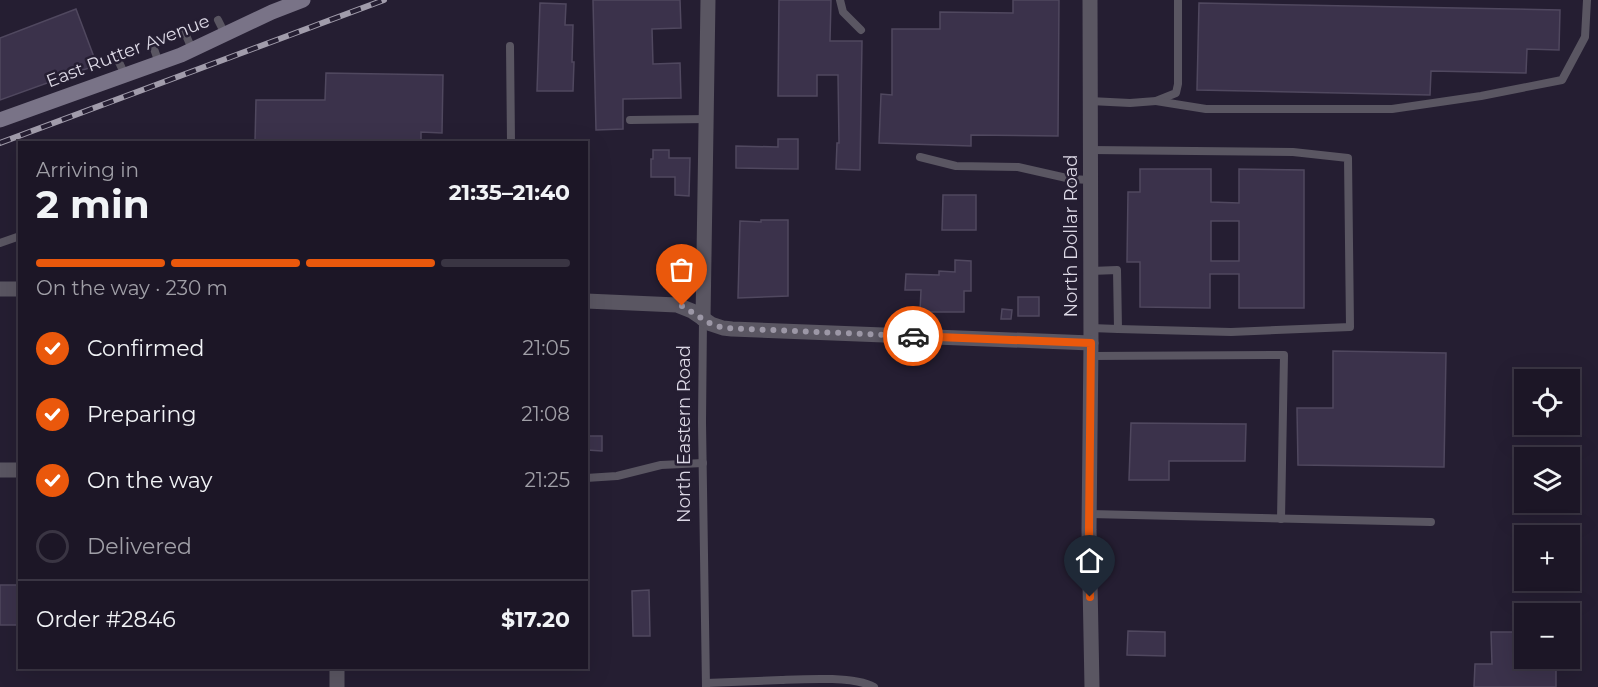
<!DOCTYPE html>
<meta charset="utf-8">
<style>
body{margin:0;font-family:Montserrat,sans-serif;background:#292332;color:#f1f3f6;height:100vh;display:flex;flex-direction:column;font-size:22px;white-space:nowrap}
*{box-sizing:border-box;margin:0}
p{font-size:20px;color:#a09fa7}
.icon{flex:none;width:33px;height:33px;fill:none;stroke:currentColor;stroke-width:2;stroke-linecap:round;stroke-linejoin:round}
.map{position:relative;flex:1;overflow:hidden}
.panel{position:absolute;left:18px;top:141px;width:570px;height:528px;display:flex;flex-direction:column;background:#1c1626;border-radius:0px;box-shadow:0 6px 24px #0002,0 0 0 2px #3a3543}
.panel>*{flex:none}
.tools{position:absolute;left:1514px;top:369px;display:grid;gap:12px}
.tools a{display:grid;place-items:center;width:66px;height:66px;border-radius:0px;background:#1c1626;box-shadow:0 6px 24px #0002,0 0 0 2px #3a3543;font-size:30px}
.pin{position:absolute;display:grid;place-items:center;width:51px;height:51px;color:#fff;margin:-62px -26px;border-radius:50% 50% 50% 0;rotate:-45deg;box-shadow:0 0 6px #0007}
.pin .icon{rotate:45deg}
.courier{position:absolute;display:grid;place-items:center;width:60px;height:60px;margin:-30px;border:4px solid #ea580c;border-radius:50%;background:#fff;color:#222;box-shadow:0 2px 8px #0007}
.headline em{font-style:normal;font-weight:700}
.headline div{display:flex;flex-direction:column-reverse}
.headline{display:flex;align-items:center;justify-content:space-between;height:102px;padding:0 18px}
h1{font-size:39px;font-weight:700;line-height:45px}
.bar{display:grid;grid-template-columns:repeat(4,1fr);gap:9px 6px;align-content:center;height:72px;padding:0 18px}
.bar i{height:8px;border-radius:4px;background:#3a3543}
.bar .selected{background:#ea580c}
.bar p{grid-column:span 4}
.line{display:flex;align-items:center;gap:15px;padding:0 18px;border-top:2px solid #3a3543}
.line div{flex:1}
ol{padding:0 18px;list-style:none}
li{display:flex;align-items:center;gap:18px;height:66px}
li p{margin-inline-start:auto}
li .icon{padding:6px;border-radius:50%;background:#ea580c;color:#fff;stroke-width:4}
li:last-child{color:#a09fa7}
li i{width:33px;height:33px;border:3px solid #3a3543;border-radius:50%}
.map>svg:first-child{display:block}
.building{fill:#3b324b;stroke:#50485f;stroke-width:1.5;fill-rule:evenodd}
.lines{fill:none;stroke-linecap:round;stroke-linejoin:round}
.lane{stroke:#5a5662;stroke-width:8}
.street{stroke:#5a5662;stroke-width:15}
.secondary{stroke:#797387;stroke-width:15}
.rail-casing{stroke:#a19cab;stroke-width:6}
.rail{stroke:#251e32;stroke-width:4;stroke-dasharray:11;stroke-linecap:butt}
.done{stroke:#9c97a6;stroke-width:6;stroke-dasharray:0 10.8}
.route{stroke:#ea580c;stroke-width:8}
.labels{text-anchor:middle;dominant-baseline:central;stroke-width:5;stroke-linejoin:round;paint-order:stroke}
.street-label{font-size:18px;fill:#dcd8e5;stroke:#251e32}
</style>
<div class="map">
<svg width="1598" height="687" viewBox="0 0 1598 687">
<rect width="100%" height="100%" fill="#251e32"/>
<!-- building -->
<g class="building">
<path d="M593,0H680L681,28L652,29L653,64L680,63L681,98L623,99V129L596,130Z"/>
<path d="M779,0H831L830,41H862L860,170L836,169L837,143H839L838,75H817V96H778Z"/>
<path d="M1013,0H1059L1058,136L971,135V146L879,143L881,94L892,95V29H940V12L1013,13Z"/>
<path d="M540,3L566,4L565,25H573L572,62H574L573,91H537Z"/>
<path d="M1199,3L1560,10L1559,50L1527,49L1526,73L1431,71L1430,95L1197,90Z"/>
<path d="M76,9L97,65L0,100V38Z"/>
<path d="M326,73L443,75L442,133L421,132V142H255L256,100H325Z"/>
<path d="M778,139H798V169L736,168V146L778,147Z"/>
<path d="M653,150H669V158H690L689,196L675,195V177H651V159H653Z"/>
<path d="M1140,169H1211V202L1239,203V169L1304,170V308H1239V274H1210V308L1140,307V262H1127L1128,192H1140ZM1211,221H1239V261H1211Z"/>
<path d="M943,195H976V230H942Z"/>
<path d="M761,220H788V296L738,298L740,221L761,222Z"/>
<path d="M955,260L971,261V291H964V312H920L921,290H905L906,274L939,275V271L955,272Z"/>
<rect x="1018" y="297" width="21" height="19"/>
<path d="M1002,309L1012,310L1011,319H1001Z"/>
<path d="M1333,351L1446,353L1444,467L1298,465L1297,408H1333Z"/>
<path d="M1131,423L1246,424L1245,461H1169V480H1129Z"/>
<path d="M587,436H602V451L587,450Z"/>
<rect x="0" y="585" width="20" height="40"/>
<path d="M649,590L650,636H633L632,591Z"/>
<path d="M1128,631L1165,632V656L1127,655Z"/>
<path d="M1491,632H1524V658H1556V687H1474L1475,664H1492Z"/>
</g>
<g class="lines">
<!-- lane -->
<g class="lane">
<path d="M840,0L843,12L861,30"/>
<path d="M218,20L225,34"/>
<path d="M185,33L192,49"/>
<path d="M153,46L159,63"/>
<path d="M510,46L511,142"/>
<path d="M118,60L125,75"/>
<path d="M1090,101L1130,103L1156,101L1176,93L1178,84V0"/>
<path d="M1156,101L1206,109H1392L1481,96L1562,80L1585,37L1587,0"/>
<path d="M630,120L707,119"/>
<path d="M1090,150L1293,152L1348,158L1350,327L1231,332L1118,329"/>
<path d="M920,157L956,166L1018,167L1071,179L1090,180"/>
<path d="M0,243L20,236"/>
<path d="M1091,271L1117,270L1118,329L1091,328"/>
<path d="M703,319L702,422L706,687"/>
<path d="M1091,356L1284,355L1281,519"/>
<path d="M586,478L617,476L661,465L703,463"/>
<path d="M1090,514L1431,522"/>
<path d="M706,683C731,682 756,681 781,680C805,679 854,676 874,687"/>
</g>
<!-- street -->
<g class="street">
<path d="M1090,0L1091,343L1089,530L1092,687"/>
<path d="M0,289H20"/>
<path d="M586,301L677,305L692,311L711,324L723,328L732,329L1091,343"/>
<path d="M703,319L708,0"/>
<path d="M0,470H20"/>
<path d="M337,687V668"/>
</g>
<!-- secondary -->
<path class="secondary" d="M0,120L181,55L272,12L303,0"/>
<!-- rail casing -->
<g class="rail-casing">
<path id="rail" d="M0,143L384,0"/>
</g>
<!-- rail -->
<use href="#rail" class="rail"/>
</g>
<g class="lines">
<!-- done -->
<path class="done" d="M682,306L711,324L723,328L913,336"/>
<!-- route -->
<path class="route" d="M913,336L1091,343L1089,530L1090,597"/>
</g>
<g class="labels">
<!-- street labels -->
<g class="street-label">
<text transform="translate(128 51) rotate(-21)">East Rutter Avenue</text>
<text transform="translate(1071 236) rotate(-90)">North Dollar Road</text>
<text transform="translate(684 434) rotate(-90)">North Eastern Road</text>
</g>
</g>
</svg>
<div class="tools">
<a><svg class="icon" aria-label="locate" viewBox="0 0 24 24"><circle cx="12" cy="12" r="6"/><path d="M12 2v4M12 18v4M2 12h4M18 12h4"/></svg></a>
<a><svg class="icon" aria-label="layers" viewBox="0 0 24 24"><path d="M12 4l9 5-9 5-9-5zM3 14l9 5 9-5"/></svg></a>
<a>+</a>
<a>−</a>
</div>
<div class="pin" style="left:682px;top:306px;background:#ea580c"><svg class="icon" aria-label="bag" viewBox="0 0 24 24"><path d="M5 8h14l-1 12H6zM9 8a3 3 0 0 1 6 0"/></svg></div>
<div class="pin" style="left:1090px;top:597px;background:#1f2937"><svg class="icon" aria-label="home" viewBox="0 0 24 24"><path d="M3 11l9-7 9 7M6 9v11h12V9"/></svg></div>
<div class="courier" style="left:913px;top:336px"><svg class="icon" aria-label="car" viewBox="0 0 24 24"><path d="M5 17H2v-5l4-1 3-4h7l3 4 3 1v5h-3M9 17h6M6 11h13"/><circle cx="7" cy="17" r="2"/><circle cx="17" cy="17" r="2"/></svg></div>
<section class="panel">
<div class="headline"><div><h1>2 min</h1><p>Arriving in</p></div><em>21:35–21:40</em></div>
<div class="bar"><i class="selected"></i><i class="selected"></i><i class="selected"></i><i></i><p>On the way · 230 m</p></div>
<ol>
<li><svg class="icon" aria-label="check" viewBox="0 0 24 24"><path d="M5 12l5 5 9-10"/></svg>Confirmed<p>21:05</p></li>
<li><svg class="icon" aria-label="check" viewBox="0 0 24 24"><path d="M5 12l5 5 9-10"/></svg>Preparing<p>21:08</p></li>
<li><svg class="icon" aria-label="check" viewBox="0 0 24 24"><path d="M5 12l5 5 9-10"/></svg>On the way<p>21:25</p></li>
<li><i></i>Delivered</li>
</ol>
<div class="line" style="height:78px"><div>Order #2846</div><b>$17.20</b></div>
</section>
</div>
